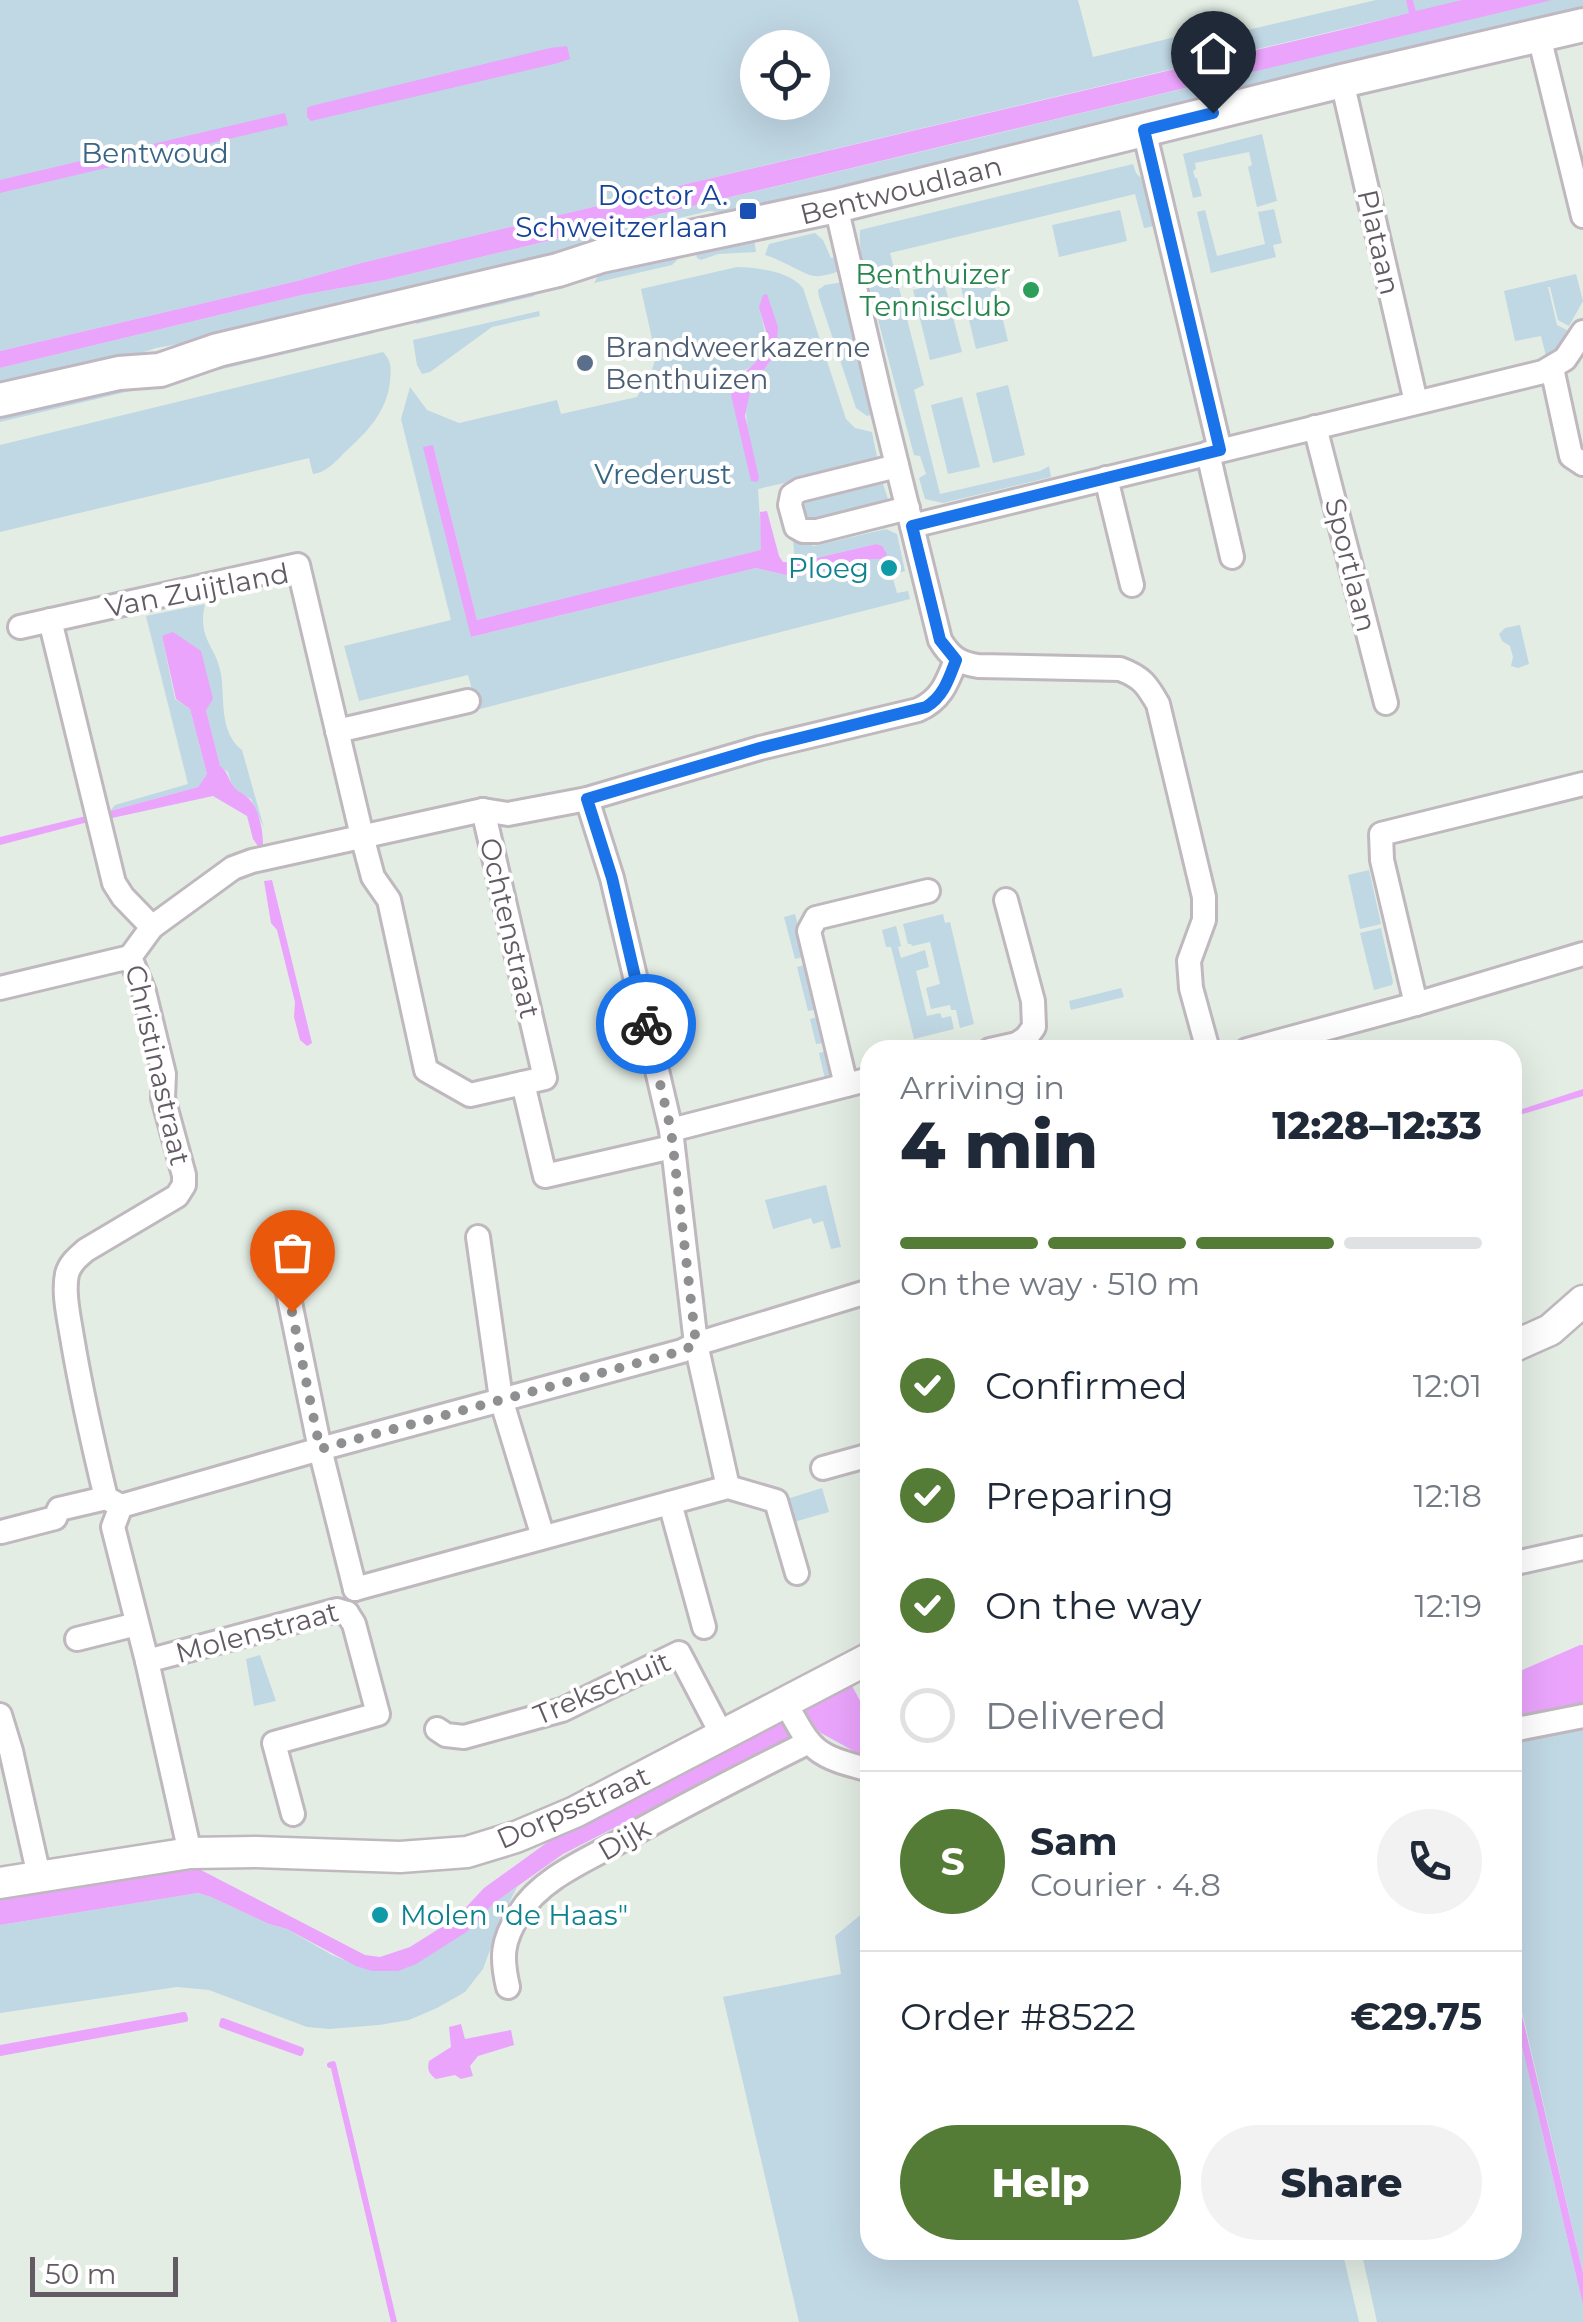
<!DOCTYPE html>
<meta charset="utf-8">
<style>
body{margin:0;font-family:Montserrat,sans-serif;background:#f2f2f3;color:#1f2937;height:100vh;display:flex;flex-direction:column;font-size:38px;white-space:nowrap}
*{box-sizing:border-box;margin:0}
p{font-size:32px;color:#747a83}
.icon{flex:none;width:55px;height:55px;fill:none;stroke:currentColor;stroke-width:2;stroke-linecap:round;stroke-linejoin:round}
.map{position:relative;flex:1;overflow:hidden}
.side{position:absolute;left:860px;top:1040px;width:662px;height:1220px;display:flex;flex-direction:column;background:#fff;border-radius:30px;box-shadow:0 10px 40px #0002}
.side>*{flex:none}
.controls{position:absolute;left:740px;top:30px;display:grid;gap:20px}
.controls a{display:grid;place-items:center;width:90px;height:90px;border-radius:50%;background:#fff;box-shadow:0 10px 40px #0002;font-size:50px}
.scale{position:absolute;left:30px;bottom:25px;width:148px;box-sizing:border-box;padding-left:10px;border:5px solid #625b63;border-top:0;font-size:28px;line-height:35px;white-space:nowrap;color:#625b63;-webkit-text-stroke:8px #fff;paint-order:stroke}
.pin{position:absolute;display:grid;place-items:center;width:85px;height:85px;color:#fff;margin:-102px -42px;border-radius:50% 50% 50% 0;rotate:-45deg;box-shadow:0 0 10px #0007}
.pin .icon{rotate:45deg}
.courier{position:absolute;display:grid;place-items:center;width:100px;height:100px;margin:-50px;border:8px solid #1a73e8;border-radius:50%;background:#fff;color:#222;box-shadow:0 2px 12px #0007}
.summary em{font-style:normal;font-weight:800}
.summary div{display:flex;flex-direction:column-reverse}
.summary{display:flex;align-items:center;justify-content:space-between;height:170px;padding:0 40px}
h1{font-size:65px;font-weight:800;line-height:75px}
.bar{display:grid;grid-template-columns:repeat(4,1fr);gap:15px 10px;align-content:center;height:120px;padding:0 40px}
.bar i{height:12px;border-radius:8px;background:#e0e1e3}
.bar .active{background:#557c36}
.bar p{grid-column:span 4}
.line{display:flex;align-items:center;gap:25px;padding:0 40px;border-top:2px solid #e0e1e3}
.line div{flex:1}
.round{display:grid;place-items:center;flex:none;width:105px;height:105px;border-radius:52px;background:#f2f2f3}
ol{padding:0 40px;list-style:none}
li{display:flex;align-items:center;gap:30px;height:110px}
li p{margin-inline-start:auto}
li .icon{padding:10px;border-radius:50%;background:#557c36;color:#fff;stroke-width:4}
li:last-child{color:#747a83}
li i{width:55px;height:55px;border:5px solid #e0e1e3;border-radius:50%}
.primary-button{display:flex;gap:20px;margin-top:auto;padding:20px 40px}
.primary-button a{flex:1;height:115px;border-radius:60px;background:#557c36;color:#fff;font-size:40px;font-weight:800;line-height:115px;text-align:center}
.primary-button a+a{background:#f2f2f3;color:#1f2937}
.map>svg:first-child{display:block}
.green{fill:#c0d7e4;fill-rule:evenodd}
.water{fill:#eaa4fc}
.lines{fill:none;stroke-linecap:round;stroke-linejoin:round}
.stream{stroke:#eaa4fc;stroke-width:6}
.minor-casing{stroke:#bfb8be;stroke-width:28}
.tertiary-casing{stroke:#bfb8be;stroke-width:35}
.secondary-casing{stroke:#c0b8c1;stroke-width:38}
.minor{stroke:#fff;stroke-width:22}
.tertiary{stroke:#fff;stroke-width:30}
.secondary{stroke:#fff;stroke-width:32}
.done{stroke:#8f8e90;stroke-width:10;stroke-dasharray:0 18}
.route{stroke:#1a73e8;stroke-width:12}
.transit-dot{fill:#1a4fb4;stroke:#fff;stroke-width:4}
.leisure-dot{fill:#2e9e5b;stroke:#fff;stroke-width:4}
.service-dot{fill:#5c6f8a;stroke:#fff;stroke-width:4}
.culture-dot{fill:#0f9aa8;stroke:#fff;stroke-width:4}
.labels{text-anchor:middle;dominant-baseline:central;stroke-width:8;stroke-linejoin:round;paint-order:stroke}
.park-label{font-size:28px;fill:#386584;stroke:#fff}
.street-label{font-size:28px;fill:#625b63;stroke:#fff}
.transit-label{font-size:28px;fill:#164399;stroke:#fff;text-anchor:end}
.leisure-label{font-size:28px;fill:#27864d;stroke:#fff;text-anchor:end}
.service-label{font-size:28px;fill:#4e5e75;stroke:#fff;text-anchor:start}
.culture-label{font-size:28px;fill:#0d838f;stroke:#fff;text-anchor:end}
</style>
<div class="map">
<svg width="1583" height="2322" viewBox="0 0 1583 2322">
<rect width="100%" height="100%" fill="#e3ede4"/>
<!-- green -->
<g class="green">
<path d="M0,0H1078L1093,57L1200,31L1204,40L1376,0H1406L1410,13L686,184L636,198L609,203L361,263L297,281L0,351ZM758,48H812V102H758Z"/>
<path d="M1413,0H1583V16L731,213L709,211L671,220L673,234L206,339L156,348L117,361L0,388V368L302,295L385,280L1220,80L1265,68L1416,11Z"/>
<path d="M1262,134L1277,201L1257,207L1248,167L1252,165L1249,152L1195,163L1196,169L1193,171L1195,178H1197L1202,196L1193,198L1183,154Z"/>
<path d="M1133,164L1136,173L1141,178L1154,226L1144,228L1135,194L890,253L924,385L914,390L940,494L1040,471L1049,466L1051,477L943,503L925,499L919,478L926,474L920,456L914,455C901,407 888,358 875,308C869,284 858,256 860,230Z"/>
<path d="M1274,209L1282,243L1273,245L1276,257L1211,273L1197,212L1205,210L1217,256L1265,244L1258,212Z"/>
<path d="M1120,210L1127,241L1059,257L1052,225Z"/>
<path d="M815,233L823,240L831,258L837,257L841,271C832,273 823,277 814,276C803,274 780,259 765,255L769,244Z"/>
<path d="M754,239L756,252L718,254L701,260L697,258L693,242Z"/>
<path d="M678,252L679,258L672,265L594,283L601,271Z"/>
<path d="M737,267C759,268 789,271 803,288L846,419L855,428L872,432L878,462L758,489L762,550L477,620L433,445L471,637L756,568L795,577L873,559H884L876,544L795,563L793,540L814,546L886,529L897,534L905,571L892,575L897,593L908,591L910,599L480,709L479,704H476L468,675L359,701L344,646L451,620L401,419L410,387L427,410L459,423L557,400L561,414L637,397L651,373L656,357L641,289ZM759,307L774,356C768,366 759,373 754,382C736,413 755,448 756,480L733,375C771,363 768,339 759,307Z"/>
<path d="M991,271L1008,341L976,349L959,279Z"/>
<path d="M1576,274L1583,301L1569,326L1558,320L1550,287H1548L1557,325L1567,330L1556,352L1546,356L1541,336L1515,341L1504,291Z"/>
<path d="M843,282L879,413L867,416L856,408L819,297L818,290L825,285Z"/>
<path d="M944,282L962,352L930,360L913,290Z"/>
<path d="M523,289L535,296L416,324L417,313Z"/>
<path d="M539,311L540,316L492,327L430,372L422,374L417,365L413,340Z"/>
<path d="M366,325L374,333L0,422V414L10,416L89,397L100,386Z"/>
<path d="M383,352C392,362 391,368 390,381C387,412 367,432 345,452C335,462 327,472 313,474L309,458L0,532V445Z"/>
<path d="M1008,385L1025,455L993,463L976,393Z"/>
<path d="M962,397L980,467L948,474L931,405Z"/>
<path d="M882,481L890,505L810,523L803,515V506L810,498Z"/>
<path d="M205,604C197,640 216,645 221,674C225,701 219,732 242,750L264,828L251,799L237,791L231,783L228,772L220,767L206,710L162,636L175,699L190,709L207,774L198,787L110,811L115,805L188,784L146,616Z"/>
<path d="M1520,625L1529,664L1518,668L1511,666L1513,657L1510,646L1502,641L1499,634L1505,628Z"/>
<path d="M1369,870L1381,924L1360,929L1348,875Z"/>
<path d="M795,914L806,956L795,959L784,917Z"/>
<path d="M943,914L945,923L950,922L974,1024L960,1028L956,1010H951L950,1005L931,1009L926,988L940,984L930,942L912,946L911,944H908L903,924Z"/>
<path d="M896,926L901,946L898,947L901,958L925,950L929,967L916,971L927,1016L940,1013L942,1018L951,1016L954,1029L914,1039L891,947H886L882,930Z"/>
<path d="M1381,928L1393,982L1392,985L1374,990L1360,933Z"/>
<path d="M808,964L819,1009L808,1011L797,967Z"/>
<path d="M1121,988L1124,997L1071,1010L1069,1001Z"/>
<path d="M821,1016C826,1035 841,1065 825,1079L819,1053L826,1051L824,1043L816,1044L810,1019Z"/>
<path d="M826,1185L841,1247L831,1249L823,1221L813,1224L811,1218L773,1229L765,1200Z"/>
<path d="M822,1488L829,1512L794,1522L787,1499Z"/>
<path d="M260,1655L276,1701L254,1706L246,1659Z"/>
<path d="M1583,1726V2273L1513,1973L1512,1738Z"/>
<path d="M517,1887L502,1917L483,1969L465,1992L437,2008L409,2020L379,2025L329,2029L307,2027L209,1990L177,1987L0,2013V1925L198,1893L211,1897L269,1924L287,1929L332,1955L372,1971L468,1931L494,1903Z"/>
<path d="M864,1912L870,1921V2250H1342L1359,2322H799L723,1997L841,1974L835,1936Z"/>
<path d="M1513,2008L1583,2305V2322H1377L1361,2250H1512Z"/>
</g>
<!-- water -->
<g class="water">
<path d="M1406,0H1413L1416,11L1462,0H1552L385,280L302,295L0,368V351L297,281L361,263L609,203L636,198L686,184L1337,31L1409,13Z"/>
<path d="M567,46L570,59L554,64L311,121L307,117V108L311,106L550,48Z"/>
<path d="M285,113L288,125L0,193V180Z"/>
<path d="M767,294L778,327L777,343L774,356L751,387L745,416L759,478L757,482L751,481L731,395L737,379L756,362L765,348L767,335L759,307L763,295Z"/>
<path d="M433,445L477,620L761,550L760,512L767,511L779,556L783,562L795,563L876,544L882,546L887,554L885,559H873L795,577L756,568L471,637L423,447Z"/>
<path d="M173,632L201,651L213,699L206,710L220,766C229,773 227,778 234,787C241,795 239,790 247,797C259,807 263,830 263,845L258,846L253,839L247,816L213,796L112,818L110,811L198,787L207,774L190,709L176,699L162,636Z"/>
<path d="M86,816L88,822L0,845V837Z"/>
<path d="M272,880L312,1043L307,1046L300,1040L294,1017L295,1002L277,930L271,923L264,881Z"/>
<path d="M1583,1089V1096L1513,1117V1112Z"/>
<path d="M1580,1645H1583V1705L1513,1718V1670L1520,1671Z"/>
<path d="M852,1686L870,1719V1760L821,1733L816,1728L784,1741L563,1854L494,1903L468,1931L416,1964L398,1971H372L356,1966L287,1929L269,1924L211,1897L198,1893L0,1925V1898L199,1869L365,1955L380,1957L410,1947L456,1918L484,1888L563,1831Z"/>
<path d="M1512,1973L1583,2273V2305L1513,2008Z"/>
<path d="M461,2024L465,2039L511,2030L514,2045L478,2056L470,2066L473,2076L461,2079L455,2075L436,2079C429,2074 427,2070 429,2061L451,2047L449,2027Z"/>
</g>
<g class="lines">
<!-- stream -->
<g class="stream">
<path d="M223,2021L301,2050L300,2053L222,2025Z"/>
<path d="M0,2048L184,2015L185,2019"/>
<path d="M0,2053L185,2019"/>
<path d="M330,2065L333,2064L394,2322"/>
</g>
<!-- minor casing -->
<g class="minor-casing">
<g id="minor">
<path d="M1539,36L1583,216"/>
<path d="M1342,81L1416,402"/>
<path d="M1144,130L1220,450"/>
<path d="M836,206L881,400L940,640C950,657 959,663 978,666L1120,669C1142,677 1147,685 1158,704L1204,897V920L1189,961L1191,988L1208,1050"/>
<path d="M1552,368L1571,456L1583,464"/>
<path d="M1315,427L1386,703"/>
<path d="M1208,453L1232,557"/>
<path d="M897,466L800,490L792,495L790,505L796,527L803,531H817L908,508"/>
<path d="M1106,478L1132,585"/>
<path d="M912,526L1543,372L1565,359L1583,332"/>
<path d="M50,620L114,883L123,897L152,927"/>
<path d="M20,627L298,565L362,836L373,877L389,900L426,1070L470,1095L545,1078L483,810"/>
<path d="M337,731L468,701"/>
<path d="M587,799L612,878L671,1130L696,1344L728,1487"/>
<path d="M1006,900L1033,1001L1034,1027L1026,1038"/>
<path d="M0,988L130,957"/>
<path d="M1416,1004L1382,860L1381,834L1583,784"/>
<path d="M990,1050L1017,1044L1026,1038"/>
<path d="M1247,1050L1416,1004L1583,954"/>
<path d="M523,1083L545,1176L672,1147"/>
<path d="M846,1085L809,931L816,918L928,891"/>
<path d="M671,1130L870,1079"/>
<path d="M478,1237L501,1399L543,1537"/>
<path d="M285,1278L320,1449L355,1589"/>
<path d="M823,1468L870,1455"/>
<path d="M670,1503L704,1627"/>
<path d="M121,1506L320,1449L682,1351L696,1344L870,1291"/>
<path d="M1,1532L55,1518L59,1509L106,1498"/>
<path d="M1520,1562L1583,1548"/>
<path d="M355,1589L728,1487L776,1501L797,1573"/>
<path d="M77,1639L137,1624"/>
<path d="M147,1661L337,1610L347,1613"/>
<path d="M785,1702C813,1753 814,1755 870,1770"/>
<path d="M0,1715L11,1751L39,1876"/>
<path d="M437,1729L446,1735L464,1737L562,1710L679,1653L722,1735"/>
<path d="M1512,1730L1583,1716"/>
<path d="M293,1814L274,1743L378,1714L354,1624L347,1613"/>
<path d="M190,1853L147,1661L113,1527L121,1506L106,1498C93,1444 81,1391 72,1337C69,1318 63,1293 67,1274C70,1263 78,1257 86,1250L177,1196L184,1185V1175L163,1098L164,1074L144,992L130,957L152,927L233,868L252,861L483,810L508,814L587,799L760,748L918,710C941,700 947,683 956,660"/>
<path d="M508,1987C501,1957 502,1941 519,1914C539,1880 584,1861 617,1843C680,1807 743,1775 807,1743"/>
</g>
</g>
<!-- tertiary casing -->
<g class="tertiary-casing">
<g id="tertiary">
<path d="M1512,1347L1550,1330L1583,1301"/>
<path d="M0,1883L190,1853L256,1852L400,1857L467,1852L516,1837L575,1812L870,1658"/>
</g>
</g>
<!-- secondary casing -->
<g class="secondary-casing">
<path id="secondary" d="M0,400L119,373L160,370L218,350L558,270L601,256L836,206L1342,81L1583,25"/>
</g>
<!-- minor -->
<use href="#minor" class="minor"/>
<!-- tertiary -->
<use href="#tertiary" class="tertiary"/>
<!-- secondary -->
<use href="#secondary" class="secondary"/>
</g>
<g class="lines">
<!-- done -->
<path class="done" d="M292,1312L320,1449L682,1351L696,1344L671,1130L646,1024"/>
<!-- route -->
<path class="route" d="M646,1024L612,878L587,799L760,748L926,707C944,696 949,678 956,660L940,640L912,526L1220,450L1144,130L1213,113"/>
</g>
<!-- markers -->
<rect class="transit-dot" x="738" y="201" width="20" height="20" rx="5"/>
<circle class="leisure-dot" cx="1031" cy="290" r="10"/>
<circle class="service-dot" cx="585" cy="363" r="10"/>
<g class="culture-dot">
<circle cx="889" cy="568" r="10"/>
<circle cx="380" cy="1915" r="10"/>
</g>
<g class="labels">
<!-- park labels -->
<g class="park-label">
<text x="155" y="153">Bentwoud</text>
<text x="663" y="474">Vrederust</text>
</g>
<!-- street labels -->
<g class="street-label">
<text transform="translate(901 190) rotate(-14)">Bentwoudlaan</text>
<text transform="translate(1379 242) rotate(77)">Plataan</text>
<text transform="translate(1351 565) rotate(76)">Sportlaan</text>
<text transform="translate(197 590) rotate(-11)">Van Zuijtland</text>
<text transform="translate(510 928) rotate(77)">Ochtenstraat</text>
<text transform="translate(158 1065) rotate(77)">Christinastraat</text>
<text transform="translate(257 1632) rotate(-15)">Molenstraat</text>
<text transform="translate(602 1688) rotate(-23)">Trekschuit</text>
<text transform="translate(573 1807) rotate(-24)">Dorpsstraat</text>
<text transform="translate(624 1839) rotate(-30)">Dijk</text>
</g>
<!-- transit labels -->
<g class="transit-label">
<text x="728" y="195">Doctor A.<tspan x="728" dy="32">Schweitzerlaan</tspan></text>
</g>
<!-- leisure labels -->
<g class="leisure-label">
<text x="1011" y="274">Benthuizer<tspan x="1011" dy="32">Tennisclub</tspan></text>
</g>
<!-- service labels -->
<g class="service-label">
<text x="605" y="347">Brandweerkazerne<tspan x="605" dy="32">Benthuizen</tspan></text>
</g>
<!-- culture labels -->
<g class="culture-label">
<text x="869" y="568">Ploeg</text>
<text x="400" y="1915" text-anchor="start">Molen "de Haas"</text>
</g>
</g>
</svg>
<div class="controls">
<a><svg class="icon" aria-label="locate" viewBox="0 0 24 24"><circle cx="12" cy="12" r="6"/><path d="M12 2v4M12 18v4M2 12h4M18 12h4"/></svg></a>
</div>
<div class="scale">50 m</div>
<div class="pin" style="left:292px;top:1312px;background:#ea580c"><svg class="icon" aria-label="bag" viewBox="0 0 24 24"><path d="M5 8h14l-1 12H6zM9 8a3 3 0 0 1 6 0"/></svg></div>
<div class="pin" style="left:1213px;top:113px;background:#1f2937"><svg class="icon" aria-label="home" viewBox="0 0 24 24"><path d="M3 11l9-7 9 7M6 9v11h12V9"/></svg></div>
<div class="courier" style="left:646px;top:1024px"><svg class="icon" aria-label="bike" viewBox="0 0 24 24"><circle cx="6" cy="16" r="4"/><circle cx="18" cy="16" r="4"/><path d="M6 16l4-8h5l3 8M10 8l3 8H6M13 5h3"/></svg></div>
<section class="side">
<div class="summary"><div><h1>4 min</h1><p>Arriving in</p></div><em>12:28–12:33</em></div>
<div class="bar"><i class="active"></i><i class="active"></i><i class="active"></i><i></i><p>On the way · 510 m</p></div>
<ol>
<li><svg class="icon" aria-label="check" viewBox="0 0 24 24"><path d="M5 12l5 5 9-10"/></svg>Confirmed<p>12:01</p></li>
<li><svg class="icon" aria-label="check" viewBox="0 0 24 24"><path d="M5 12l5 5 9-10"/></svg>Preparing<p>12:18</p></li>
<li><svg class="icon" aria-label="check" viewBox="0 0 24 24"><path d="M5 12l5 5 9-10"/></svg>On the way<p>12:19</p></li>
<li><i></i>Delivered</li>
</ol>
<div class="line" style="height:180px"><b class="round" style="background:#557c36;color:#fff">S</b><div><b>Sam</b><p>Courier · 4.8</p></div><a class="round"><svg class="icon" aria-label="phone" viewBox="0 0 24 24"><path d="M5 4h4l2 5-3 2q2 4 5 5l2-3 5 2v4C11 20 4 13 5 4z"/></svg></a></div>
<div class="line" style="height:130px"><div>Order #8522</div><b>€29.75</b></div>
<div class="primary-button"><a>Help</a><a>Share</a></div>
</section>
</div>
